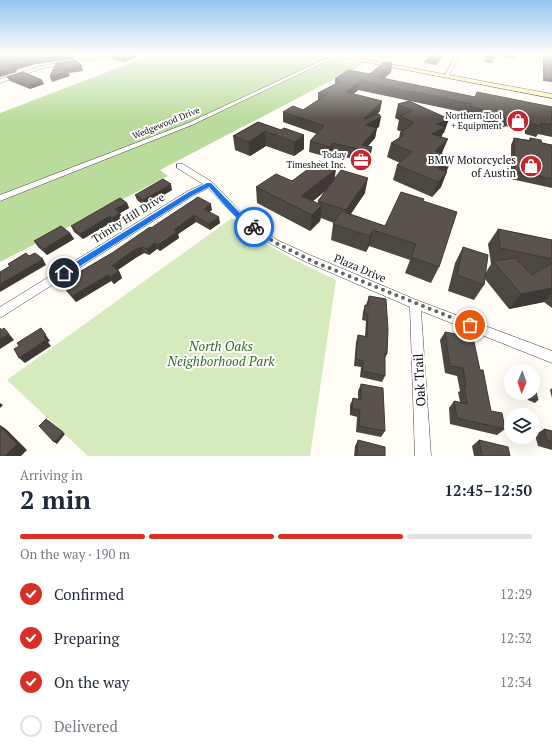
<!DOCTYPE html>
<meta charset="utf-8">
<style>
body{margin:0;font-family:"PT Serif",serif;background:#f6f6f7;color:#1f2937;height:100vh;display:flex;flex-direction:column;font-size:15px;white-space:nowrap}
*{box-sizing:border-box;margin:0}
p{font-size:13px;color:#747a83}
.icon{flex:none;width:22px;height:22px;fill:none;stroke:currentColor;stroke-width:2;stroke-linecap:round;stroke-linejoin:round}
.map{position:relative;height:456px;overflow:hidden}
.details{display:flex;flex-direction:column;background:#fff;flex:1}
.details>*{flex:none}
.needle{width:26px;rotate:182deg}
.fabs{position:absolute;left:504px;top:364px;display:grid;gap:8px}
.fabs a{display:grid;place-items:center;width:36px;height:36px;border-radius:50%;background:#fff;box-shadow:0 4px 16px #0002;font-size:20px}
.pin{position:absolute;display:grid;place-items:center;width:34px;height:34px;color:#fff;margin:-17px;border:2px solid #fff;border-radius:50%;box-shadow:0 1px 4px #0007}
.courier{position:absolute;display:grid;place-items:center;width:40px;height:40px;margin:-20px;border:3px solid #1a73e8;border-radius:50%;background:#fff;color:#222;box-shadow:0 1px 5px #0007}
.headline em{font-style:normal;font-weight:700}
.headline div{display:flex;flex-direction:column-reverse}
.headline{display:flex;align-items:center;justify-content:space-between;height:68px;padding:0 20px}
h1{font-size:26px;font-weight:700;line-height:30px}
.bar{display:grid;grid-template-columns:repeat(4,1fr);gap:6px 4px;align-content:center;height:48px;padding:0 20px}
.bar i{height:5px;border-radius:3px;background:#e0e1e3}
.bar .selected{background:#d93025}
.bar p{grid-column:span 4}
ol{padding:0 20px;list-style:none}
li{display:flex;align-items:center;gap:12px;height:44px}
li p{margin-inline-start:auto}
li .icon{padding:4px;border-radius:50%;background:#d93025;color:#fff;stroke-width:4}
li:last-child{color:#747a83}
li i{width:22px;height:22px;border:2px solid #e0e1e3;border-radius:50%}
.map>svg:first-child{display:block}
.green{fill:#d5ebbd}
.forest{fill:#b9dc9c}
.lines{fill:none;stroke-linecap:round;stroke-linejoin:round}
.street-casing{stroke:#444;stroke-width:1}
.secondary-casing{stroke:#333;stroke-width:1}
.street{fill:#fff;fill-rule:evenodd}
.secondary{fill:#fff6b0;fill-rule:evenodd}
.wall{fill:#4d4742;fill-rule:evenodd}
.shaded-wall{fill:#3f3936}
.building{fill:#5a524d;stroke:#3f3936}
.route{fill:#1a73e8}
.done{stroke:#646461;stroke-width:4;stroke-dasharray:0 7.2}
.labels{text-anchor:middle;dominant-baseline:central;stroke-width:4;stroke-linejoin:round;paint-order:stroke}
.far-poi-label{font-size:9px;fill:#111;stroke:#fff;text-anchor:end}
.far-street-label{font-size:9px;fill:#111;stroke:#fff}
.poi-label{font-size:11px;fill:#111;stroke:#fff;text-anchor:end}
.street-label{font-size:11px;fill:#111;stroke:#fff}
.near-park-label{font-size:13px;font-style:italic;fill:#2f6b1f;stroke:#fff}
.near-street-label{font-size:13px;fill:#111;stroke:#fff}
</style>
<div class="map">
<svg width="552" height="456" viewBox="0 0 552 456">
<rect width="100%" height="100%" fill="#fffdf5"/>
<!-- green -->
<path class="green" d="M232,218C263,245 299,263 336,280L310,456H88L7,380Z"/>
<!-- forest -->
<path class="forest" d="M152,55H316L363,64L160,170L168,176L0,262V113Z"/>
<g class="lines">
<!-- street casing -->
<g class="street-casing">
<g id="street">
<path d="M110,55H118L43,68L0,83V79L42,66Z"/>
<path d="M334,55H339L192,125L0,201V195L188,123Z"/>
<path d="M456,55H460L448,77H444Z"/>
<path d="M177,164H183L212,182L243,214L277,240L310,255L419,301L552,351V363L421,311L431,456H415L410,307L304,261L271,244L237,218L208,188L194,195L0,318V307L188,191L203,184L177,168Z"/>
</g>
</g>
<!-- secondary casing -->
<g class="secondary-casing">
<path id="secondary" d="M329,55H341L552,94V98Z"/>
</g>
<!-- street -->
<use href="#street" class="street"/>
<!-- secondary -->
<use href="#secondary" class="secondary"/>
</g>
<!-- wall -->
<g class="wall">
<path d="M109,55H142L123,62L110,58Z"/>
<path d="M357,55H368L366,56Z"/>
<path d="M444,55L436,65L424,63L425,61Z"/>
<path d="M486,55H515L514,59L495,56L492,63L484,62L487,55Z"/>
<path d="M544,55L552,56V82L543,81V57Z"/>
<path d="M392,63L391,72L384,79L475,97L552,107V137L538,134L536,137L525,134V131L505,126L503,129L488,126L489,123L466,116L467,113L358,90L353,94L380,111L376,115L379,127L377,128L375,138L368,146L372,147L370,158L365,165L354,162L355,160L332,153L328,157L309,152L310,141L317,134L283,122V112L303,110L318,100V93L335,84V79L370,74Z"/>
<path d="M7,77L44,84L30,89L10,81Z"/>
<path d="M409,101L444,133H443L441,137L442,154L446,172L441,187L432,197L393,180L397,165L400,163L387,157L391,143L399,138L400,133L402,132L397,130L399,120L395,118L398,104Z"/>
<path d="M258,122L281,130L304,149L294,156L266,146L250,156L235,150L233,136Z"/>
<path d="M514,138L529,140L530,138L542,143L552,145V188L511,179V145Z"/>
<path d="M335,178L365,193L350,214L385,226L423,201L439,267L431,283L405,273L410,260L369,246L366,252L331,240L333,224L334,223L321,218L320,221L310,231L257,203L256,187L292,181ZM326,190L318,201V204L313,201Z"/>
<path d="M172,190L145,206L137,200L135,195Z"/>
<path d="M127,203L129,208L120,213L122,219L114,224L112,222L83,239L74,232L71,226Z"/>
<path d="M212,210L209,212L220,223L210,230L196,222L178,234L179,238L160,251L157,249L149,255L144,253L137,257L117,270L119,271L122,278L114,284L111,281L76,302L68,293L64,287L78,279L76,274L112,253L151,228Z"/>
<path d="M498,229L552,240V308L544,302L509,309L485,279L484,285L474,300L448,291L455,263L463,247L485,274L491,264L488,244Z"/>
<path d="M70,233L74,239L47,255L38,247L34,241Z"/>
<path d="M369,296L387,354L385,358V376L382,382L360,377L361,367L354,366L356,342L358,335L365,336L366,321L362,320L363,312L365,305H366Z"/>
<path d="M445,332L480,370L491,411L505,429L497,435L450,424L449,408L454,401L460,402L458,392L460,391L457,376L445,373L440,340Z"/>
<path d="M361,384L385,431L381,437L356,432L357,417L350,415V405L353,398L358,399V391Z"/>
<path d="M552,388V398L550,390Z"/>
<path d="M526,393H533L538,400L535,403L528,400Z"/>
<path d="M544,429L552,431V450L538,446L535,435Z"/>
<path d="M358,440L385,456H354L355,446Z"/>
<path d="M479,440L510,456H474L472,446Z"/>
</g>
<!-- shaded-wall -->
<g class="shaded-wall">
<path d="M73,55L74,59L36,64L16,70L17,72L0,77V72L11,66L34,60Z"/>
<path d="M131,55H142L123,62L122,58Z"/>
<path d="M443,55H444L436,65V63Z"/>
<path d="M392,63L391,72L378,84L377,77Z"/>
<path d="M82,66L83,71L69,73L70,76L52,82L50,77L61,69Z"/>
<path d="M42,80L44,84L30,89L28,85Z"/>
<path d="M360,81L358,90L345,102L346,92Z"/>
<path d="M382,101L380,111L363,129L364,119Z"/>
<path d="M381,117L379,127L377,128L375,138L362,153H361L366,125Z"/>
<path d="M449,119L444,133H443L440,141L427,148L436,124Z"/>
<path d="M265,131L266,146L250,156L249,142Z"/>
<path d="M304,135V149L294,156V142Z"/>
<path d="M448,139L442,153L430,166L435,151Z"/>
<path d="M333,143L332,153L328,157L330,147Z"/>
<path d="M372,147L370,158L365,165L367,155Z"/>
<path d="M452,158L446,173L438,168Z"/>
<path d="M336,169L334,184L302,210L301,196Z"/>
<path d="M447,172L441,187L432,197L438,182Z"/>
<path d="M368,178L365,193L343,226L346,210Z"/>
<path d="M171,184L172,190L145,206L143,200Z"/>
<path d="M127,203L129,208L117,215L115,209Z"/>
<path d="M211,204L212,210L205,215L204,209Z"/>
<path d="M322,205L320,221L310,231L312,215Z"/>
<path d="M120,213L122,219L114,224L112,218Z"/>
<path d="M194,215L196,222L178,234L179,238L160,251L158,245L174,230Z"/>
<path d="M110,216L112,222L83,239L80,234Z"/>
<path d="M219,217L220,223L210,230L209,224Z"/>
<path d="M373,230L369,246L366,252L370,236Z"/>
<path d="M70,233L74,239L47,255L44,249Z"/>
<path d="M155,243L157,249L149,255L147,249Z"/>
<path d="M142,247L144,253L137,257L115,272L112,266L134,250Z"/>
<path d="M43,259L46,265L0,292V284Z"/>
<path d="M119,271L122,278L114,284L111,277Z"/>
<path d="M108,275L111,281L76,302L72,296Z"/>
<path d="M552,288V293L544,302L509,309L521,294Z"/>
<path d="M4,328L14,340L0,349V340Z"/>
<path d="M41,328L50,341L48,342L51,346L25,363L19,358L44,337Z"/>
<path d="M0,403L3,405L0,408Z"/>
<path d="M0,425L6,429L27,450L21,456H5Z"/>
<path d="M63,432L65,434L57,444L54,442Z"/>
</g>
<!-- building -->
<g class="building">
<path d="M0,55H73L34,60L11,66L15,68L0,72Z"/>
<path d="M111,55H131L122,58Z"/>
<path d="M432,55H443L436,63L425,61Z"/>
<path d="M544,55L552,56V80L544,78Z"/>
<path d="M76,60L82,66L61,69L68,71L50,77L56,63Z"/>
<path d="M384,62L392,63L377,77L475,97L477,92L552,107V125L541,123L542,126L531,124L530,120L509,116L508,119L493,116L494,113L470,106L471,104L360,81L346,92L382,101L364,119L379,114L381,117L366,125L377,128L362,145L372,147L367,155L356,152L358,149L333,143L330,147L310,141L324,126L283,112L293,106L303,110L326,95L318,93L341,81L335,79L348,70L370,74Z"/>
<path d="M23,72L42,80L28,85L7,77Z"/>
<path d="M409,101L449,119L436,124L445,127L432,134L448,139L435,151L452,158L438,168L447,172L438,182L397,165L412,152L391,143L404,135L400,133L414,123L400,116L412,111L398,104Z"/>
<path d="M258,122L281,130L284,128L304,135L294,142L265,131L249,142L233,136Z"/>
<path d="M514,138L530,141V138L541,140L542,143L552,145V179L515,171Z"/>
<path d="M319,161L336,169L301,196L322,205L312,215L256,187L276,174L292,181Z"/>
<path d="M341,170L368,178L346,210L318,201Z"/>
<path d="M163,179L171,184L143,200L135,195Z"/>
<path d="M401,192L424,199L423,201L457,212L439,267L411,257L416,244L373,230L370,236L333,224L341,211L385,226Z"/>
<path d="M198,197L211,204L204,209L219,217L209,224L194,215L174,230L177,232L158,245L155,243L147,249L142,247L134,250L112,266L119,271L111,277L108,275L72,296L64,287L79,278L76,274L112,253L150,227L151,228Z"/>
<path d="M120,198L127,203L115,209L120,213L112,218L110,216L80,234L71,226Z"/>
<path d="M61,226L70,233L44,249L34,241Z"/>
<path d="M498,229L552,240V259L500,248Z"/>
<path d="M463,247L488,255L484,285L457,275Z"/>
<path d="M26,253L29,256L35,253L43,259L0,284V272L10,266L8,264Z"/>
<path d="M515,258L532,275L552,263V288L521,294L493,261Z"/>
<path d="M369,296L386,299L388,330L387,354L385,353V376L363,371V361L356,359L358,335L367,337L368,314L364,313L365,305L368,306Z"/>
<path d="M0,328L1,330L4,328L9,334L0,340Z"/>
<path d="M41,328L46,335L44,337L46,340L19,358L14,349L19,346L17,343Z"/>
<path d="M445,332L473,337L480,370H483L491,411L502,413L505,429L457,418L454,401L467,404L464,385L466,386L463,368L450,366Z"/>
<path d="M361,384L383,388L385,431L359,426L360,410L352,409L353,398L361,400Z"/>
<path d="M533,391L536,392L538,400L530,398L529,393H533Z"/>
<path d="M46,419L63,432L54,442L39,426Z"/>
<path d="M0,426L17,444L5,456H0Z"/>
<path d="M544,429L552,431V442L547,440Z"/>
<path d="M358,440L385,447V456H357Z"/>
<path d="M479,440L508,447L510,456H482Z"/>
</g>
<!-- sky -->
<linearGradient id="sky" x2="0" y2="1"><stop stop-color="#95c6ee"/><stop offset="0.46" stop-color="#fffefa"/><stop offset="1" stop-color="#fffefa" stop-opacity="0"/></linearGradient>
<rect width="552" height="119" fill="url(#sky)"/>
<!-- route -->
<path class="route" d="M207,183H211L242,215L257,225V229C244,230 217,196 209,187L193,195L66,275H61V271L189,192Z"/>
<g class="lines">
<!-- done -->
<path class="done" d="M254,227L274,242L312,261L470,325"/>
</g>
<!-- icons -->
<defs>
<g id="shop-disc" transform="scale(1.15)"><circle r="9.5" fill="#c4262e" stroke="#fff"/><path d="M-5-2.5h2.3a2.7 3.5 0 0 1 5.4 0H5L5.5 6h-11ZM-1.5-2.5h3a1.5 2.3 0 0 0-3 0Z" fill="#fff"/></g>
<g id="office-disc" transform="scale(1.15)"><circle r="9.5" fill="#c4262e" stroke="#fff"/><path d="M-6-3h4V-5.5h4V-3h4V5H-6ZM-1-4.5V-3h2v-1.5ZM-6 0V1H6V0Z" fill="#fff"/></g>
</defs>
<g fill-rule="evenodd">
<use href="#shop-disc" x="518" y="121"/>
<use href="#office-disc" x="361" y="160"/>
<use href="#shop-disc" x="531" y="166"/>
</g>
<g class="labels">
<!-- far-poi labels -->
<g class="far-poi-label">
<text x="502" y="116">Northern Tool<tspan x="502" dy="10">+ Equipment</tspan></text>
<text x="346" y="155">Today<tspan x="346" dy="10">Timesheet Inc.</tspan></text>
</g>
<!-- far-street labels -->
<g class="far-street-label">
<text transform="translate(166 123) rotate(-22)">Wedgewood Drive</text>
</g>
<!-- poi labels -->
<g class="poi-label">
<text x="516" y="160">BMW Motorcycles<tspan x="516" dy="13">of Austin</tspan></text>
</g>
<!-- street labels -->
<g class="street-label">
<text transform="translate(128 218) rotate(-32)">Trinity Hill Drive</text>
<text transform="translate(360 268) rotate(23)">Plaza Drive</text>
</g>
<!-- near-park labels -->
<g class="near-park-label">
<text x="221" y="346">North Oaks<tspan x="221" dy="15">Neighborhood Park</tspan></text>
</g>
<!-- near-street labels -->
<g class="near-street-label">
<text transform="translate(419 380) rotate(-93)">Oak Trail</text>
</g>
</g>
</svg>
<div class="fabs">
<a><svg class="needle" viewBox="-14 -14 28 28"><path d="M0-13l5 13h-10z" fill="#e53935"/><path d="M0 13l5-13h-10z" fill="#747a83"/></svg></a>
<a><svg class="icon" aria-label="layers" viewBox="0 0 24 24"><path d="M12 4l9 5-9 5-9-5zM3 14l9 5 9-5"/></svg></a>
</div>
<div class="pin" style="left:470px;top:325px;background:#ea580c"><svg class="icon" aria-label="bag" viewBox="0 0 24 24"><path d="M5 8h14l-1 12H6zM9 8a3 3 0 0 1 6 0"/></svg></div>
<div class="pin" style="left:64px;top:273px;background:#1f2937"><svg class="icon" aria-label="home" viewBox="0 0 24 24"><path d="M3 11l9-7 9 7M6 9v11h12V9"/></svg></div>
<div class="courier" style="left:254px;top:227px"><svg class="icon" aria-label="bike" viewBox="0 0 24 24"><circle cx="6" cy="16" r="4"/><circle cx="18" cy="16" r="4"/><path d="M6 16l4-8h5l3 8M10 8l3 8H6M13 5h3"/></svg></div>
</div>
<section class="details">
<div class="headline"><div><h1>2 min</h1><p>Arriving in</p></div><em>12:45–12:50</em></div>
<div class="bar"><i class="selected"></i><i class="selected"></i><i class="selected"></i><i></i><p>On the way · 190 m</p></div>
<ol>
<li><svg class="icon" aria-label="check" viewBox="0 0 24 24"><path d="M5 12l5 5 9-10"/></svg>Confirmed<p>12:29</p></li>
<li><svg class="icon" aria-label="check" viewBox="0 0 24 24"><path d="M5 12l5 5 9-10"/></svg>Preparing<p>12:32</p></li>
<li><svg class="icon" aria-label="check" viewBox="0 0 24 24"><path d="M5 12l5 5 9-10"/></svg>On the way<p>12:34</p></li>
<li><i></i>Delivered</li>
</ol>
</section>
